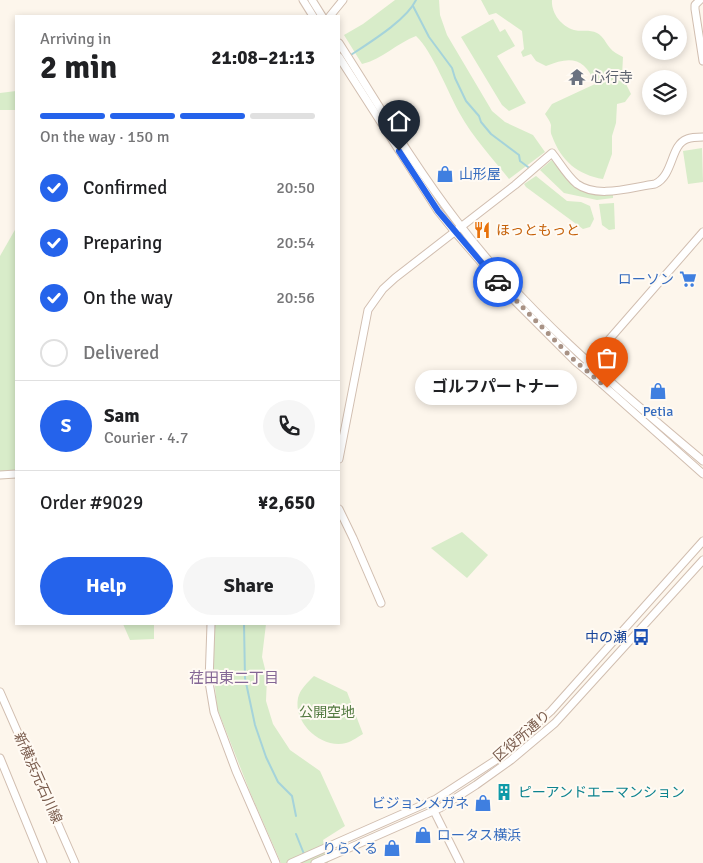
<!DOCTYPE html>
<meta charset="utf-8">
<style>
body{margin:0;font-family:Signika,"Noto Sans JP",sans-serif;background:#f6f6f6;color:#202124;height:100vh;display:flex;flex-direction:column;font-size:19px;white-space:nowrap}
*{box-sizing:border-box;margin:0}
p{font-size:16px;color:#757577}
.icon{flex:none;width:28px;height:28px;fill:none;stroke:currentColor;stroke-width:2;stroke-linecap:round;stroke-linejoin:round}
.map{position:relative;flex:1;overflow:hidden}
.panel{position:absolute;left:15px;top:15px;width:325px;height:610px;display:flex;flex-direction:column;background:#fff;border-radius:0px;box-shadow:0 2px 8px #0003}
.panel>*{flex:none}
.tools{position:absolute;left:642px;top:15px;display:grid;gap:10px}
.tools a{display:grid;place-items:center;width:45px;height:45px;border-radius:50%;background:#fff;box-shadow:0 2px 8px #0003;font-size:25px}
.pin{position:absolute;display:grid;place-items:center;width:42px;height:42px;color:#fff;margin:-51px -21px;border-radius:50% 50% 50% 0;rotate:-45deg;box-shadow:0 0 5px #0007}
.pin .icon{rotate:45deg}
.courier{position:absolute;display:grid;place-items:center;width:50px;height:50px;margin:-25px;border:4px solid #2563eb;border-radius:50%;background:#fff;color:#222;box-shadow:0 1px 6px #0007}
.bubble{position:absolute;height:35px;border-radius:18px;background:#fff;box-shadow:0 2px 8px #0003;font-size:16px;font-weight:700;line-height:35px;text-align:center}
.overview em{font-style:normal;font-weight:700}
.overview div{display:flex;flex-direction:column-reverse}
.overview{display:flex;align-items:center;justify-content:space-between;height:85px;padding:0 25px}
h1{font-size:32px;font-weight:700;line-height:38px}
.bar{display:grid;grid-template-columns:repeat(4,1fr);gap:8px 5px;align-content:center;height:60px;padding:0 25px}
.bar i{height:6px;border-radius:4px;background:#e0e0e0}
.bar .selected{background:#2563eb}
.bar p{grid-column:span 4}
.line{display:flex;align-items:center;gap:12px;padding:0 25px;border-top:1px solid #e0e0e0}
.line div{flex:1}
.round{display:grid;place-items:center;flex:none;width:52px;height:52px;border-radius:26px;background:#f6f6f6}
ol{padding:0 25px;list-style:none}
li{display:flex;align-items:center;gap:15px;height:55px}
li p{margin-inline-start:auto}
li .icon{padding:5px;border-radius:50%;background:#2563eb;color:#fff;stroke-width:4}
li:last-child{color:#757577}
li i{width:28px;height:28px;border:2px solid #e0e0e0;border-radius:50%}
.button{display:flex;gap:10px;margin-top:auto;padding:10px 25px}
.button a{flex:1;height:58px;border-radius:30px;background:#2563eb;color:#fff;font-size:20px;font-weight:700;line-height:58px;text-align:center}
.button a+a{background:#f6f6f6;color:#202124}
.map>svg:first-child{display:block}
.green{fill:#d8ecc9}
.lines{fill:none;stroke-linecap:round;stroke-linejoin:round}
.stream{stroke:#a5d3da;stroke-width:2}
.tertiary-casing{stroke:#d1beb0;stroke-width:9}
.tertiary{stroke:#fff;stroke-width:7}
.done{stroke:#a89285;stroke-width:5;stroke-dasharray:0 9}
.route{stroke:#2563eb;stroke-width:6}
.labels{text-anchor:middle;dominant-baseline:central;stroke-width:4;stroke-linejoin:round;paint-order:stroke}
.worship-label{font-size:14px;fill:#5b616d;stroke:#fffaf3;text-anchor:start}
.shop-label{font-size:14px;fill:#366cbe;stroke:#fffaf3;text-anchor:end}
.food-label{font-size:14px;fill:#c56008;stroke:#fffaf3;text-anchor:start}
.transit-label{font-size:14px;fill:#164399;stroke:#fffaf3;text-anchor:end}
.park-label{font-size:14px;fill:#537a41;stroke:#fffaf3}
.street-label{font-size:14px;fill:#7a5c4d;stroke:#fffaf3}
.culture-label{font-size:14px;fill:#0d838f;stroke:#fffaf3;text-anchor:start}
.neighbourhood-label{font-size:15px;fill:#846695;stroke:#fffaf3}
</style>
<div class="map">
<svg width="703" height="863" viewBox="0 0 703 863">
<rect width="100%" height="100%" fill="#fdf6ec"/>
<!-- green -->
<g class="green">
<path d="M395,0H439L440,15L447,35L492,111L505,122L533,135L545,152L509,179C493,159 472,136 460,114C448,93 433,52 416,36C397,43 383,59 362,64L344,35L363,24Z"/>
<path d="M481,0H552C551,13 561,26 574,30C582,32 589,29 597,33C604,37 605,42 610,48C613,52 618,54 623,57L622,76L631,94L625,102L617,104L616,123L612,136V154L603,179C578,175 561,161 552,136C550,132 551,129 551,125C550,121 547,117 545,114L552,104L595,84C585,57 570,56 546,66L536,61L531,54L523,57L521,52L524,49L522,31L496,13L489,15Z"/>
<path d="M493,19L500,32L505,29L515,46L497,56L526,103L509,111L502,105L461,37Z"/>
<path d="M16,91V110H0V93Z"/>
<path d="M702,148L703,182L688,184L683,151Z"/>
<path d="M553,159C571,185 579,196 613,194V198L597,200L564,193L540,170Z"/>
<path d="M536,176L567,201L581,202L590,206L594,219L590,227L583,229L526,187L524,184Z"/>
<path d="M614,203L615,229L609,230L602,225L599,204Z"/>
<path d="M16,228V470L0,472V256Z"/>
<path d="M462,532L488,555L467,578L431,548Z"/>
<path d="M123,624H154V639L130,640Z"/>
<path d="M215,624H266L262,657L267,677L266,701L273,724L290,750L320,771L345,826L323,840L328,863H281L250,792L217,708L213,666Z"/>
<path d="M314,676L347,692L363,734C357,737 353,741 346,743C322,749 293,724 298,698C300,689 308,682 314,676Z"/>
</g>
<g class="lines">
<!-- stream -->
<g class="stream">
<path d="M413,6L429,37L452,68L455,78L466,101L479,116L481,122L491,134L519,155L520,161L528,167"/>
<path d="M339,63C360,48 405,23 416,0"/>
<path d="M244,624L245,678L255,725L266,757L278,782L292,796L296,816"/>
<path d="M296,834L304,854"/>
</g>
<!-- tertiary casing -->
<g class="tertiary-casing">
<g id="tertiary">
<path d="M303,0L313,16"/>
<path d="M312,0L322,16"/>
<path d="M700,0L695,5V9L703,61"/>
<path d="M330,16L343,0"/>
<path d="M339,43C377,102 413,164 456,220C526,313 615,387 703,461"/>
<path d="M339,57L438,211L455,232L513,299L575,361L593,376L703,474"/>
<path d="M586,366L703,232"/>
<path d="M339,459L368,310L383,289L395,278L515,185L552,153C560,163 567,176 577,184C598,199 632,187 655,184C674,175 670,145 687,139C692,137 698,137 703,137"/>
<path d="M0,475L16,474"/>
<path d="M339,509L353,538L381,603"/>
<path d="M211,624L209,682L214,712L236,771L276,863"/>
<path d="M0,692L75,863"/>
<path d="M0,758L43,863"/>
<path d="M432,807L460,863"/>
<path d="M291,863L436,799L496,760L551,711L703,541"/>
<path d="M315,863L440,808L476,785L511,760L555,723L703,560"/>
</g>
</g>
<!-- tertiary -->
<use href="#tertiary" class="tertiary"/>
</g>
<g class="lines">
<!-- done -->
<path class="done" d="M498,282L575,361L607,388"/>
<!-- route -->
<path class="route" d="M399,151L438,211L498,282"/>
</g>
<!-- icons -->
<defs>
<g id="temple-bare" transform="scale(1.35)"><path d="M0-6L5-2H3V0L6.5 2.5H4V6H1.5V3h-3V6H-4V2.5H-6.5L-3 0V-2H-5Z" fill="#6b7280" stroke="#fffaf3" stroke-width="2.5" paint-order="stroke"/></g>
<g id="shop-bare" transform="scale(1.35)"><path d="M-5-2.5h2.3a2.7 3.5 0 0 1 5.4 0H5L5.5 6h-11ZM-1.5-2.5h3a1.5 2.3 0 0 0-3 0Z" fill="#3f7fe0" stroke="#fffaf3" stroke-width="2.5" paint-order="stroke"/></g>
<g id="restaurant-bare" transform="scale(1.35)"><path d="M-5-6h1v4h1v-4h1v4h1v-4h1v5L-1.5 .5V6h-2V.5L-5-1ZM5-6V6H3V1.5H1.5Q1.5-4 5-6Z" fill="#e8710a" stroke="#fffaf3" stroke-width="2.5" paint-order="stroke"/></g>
<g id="supermarket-bare" transform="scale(1.35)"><path d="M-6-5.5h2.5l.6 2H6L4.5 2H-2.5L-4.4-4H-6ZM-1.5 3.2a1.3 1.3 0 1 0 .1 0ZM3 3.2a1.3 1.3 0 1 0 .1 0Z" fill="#3f7fe0" stroke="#fffaf3" stroke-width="2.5" paint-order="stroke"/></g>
<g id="bus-bare" transform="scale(1.35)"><path d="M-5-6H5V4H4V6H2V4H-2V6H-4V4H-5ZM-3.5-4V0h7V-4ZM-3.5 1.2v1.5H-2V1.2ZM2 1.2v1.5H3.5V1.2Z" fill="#1a4fb4" stroke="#fffaf3" stroke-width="2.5" paint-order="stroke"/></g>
<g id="building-bare" transform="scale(1.35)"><path d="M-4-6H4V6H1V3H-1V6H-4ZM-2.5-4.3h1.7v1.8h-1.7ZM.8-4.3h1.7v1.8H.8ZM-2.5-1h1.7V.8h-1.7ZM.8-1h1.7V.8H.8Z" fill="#0f9aa8" stroke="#fffaf3" stroke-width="2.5" paint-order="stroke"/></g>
</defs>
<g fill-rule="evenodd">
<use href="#temple-bare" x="577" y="77"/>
<use href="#shop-bare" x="445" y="174"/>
<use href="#restaurant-bare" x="482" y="230"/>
<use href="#supermarket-bare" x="688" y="279"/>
<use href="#shop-bare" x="658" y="391"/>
<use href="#bus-bare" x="641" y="637"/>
<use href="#building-bare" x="504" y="792"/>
<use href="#shop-bare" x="483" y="803"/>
<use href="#shop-bare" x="423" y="835"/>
<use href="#shop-bare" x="392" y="848"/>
</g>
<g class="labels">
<!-- worship labels -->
<g class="worship-label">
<text x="591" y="77">心行寺</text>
</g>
<!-- shop labels -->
<g class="shop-label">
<text x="459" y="174" text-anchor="start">山形屋</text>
<text x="674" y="279">ローソン</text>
<text x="658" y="411" text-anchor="middle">Petia</text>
<text x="469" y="803">ビジョンメガネ</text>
<text x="437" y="835" text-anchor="start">ロータス横浜</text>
<text x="378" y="848">りらくる</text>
</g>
<!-- food labels -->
<g class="food-label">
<text x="496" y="230">ほっともっと</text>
</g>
<!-- transit labels -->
<g class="transit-label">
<text x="627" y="637">中の瀬</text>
</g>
<!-- park labels -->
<g class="park-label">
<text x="327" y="712">公開空地</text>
</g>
<!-- street labels -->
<g class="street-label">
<text transform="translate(522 736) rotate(-41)">区役所通り</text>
<text transform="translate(38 778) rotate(66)">新横浜元石川線</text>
</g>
<!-- culture labels -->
<g class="culture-label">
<text x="518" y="792">ピーアンドエーマンション</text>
</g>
<!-- neighbourhood labels -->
<g class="neighbourhood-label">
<text x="234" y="678">荏田東二丁目</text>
</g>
</g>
</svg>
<div class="tools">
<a><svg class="icon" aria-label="locate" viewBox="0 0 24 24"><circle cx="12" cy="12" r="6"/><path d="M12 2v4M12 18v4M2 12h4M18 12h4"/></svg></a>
<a><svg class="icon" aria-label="layers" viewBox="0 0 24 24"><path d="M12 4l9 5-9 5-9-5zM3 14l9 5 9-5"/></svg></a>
</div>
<div class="pin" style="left:607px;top:388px;background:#ea580c"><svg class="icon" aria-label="bag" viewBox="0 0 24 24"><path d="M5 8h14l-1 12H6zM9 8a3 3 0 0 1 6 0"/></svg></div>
<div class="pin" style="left:399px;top:151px;background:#1f2937"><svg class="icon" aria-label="home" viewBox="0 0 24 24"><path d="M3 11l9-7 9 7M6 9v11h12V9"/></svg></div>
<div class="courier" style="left:498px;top:282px"><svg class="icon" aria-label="car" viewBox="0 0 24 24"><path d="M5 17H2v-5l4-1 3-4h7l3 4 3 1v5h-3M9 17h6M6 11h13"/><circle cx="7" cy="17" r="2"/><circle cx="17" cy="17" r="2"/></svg></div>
<div class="bubble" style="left:415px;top:370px;width:162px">ゴルフパートナー</div>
<section class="panel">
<div class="overview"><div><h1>2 min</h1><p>Arriving in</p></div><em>21:08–21:13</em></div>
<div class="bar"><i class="selected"></i><i class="selected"></i><i class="selected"></i><i></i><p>On the way · 150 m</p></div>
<ol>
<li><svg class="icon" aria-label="check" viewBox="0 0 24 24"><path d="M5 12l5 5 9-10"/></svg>Confirmed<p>20:50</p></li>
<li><svg class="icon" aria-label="check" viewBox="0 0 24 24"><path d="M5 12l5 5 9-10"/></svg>Preparing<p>20:54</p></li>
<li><svg class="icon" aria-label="check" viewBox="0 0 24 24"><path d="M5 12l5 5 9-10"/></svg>On the way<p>20:56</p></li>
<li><i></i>Delivered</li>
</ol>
<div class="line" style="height:90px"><b class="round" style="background:#2563eb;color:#fff">S</b><div><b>Sam</b><p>Courier · 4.7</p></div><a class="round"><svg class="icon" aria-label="phone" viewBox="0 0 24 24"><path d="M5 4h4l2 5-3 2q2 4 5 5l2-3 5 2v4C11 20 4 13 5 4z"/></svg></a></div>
<div class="line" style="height:65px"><div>Order #9029</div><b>¥2,650</b></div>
<div class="button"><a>Help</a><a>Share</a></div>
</section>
</div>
